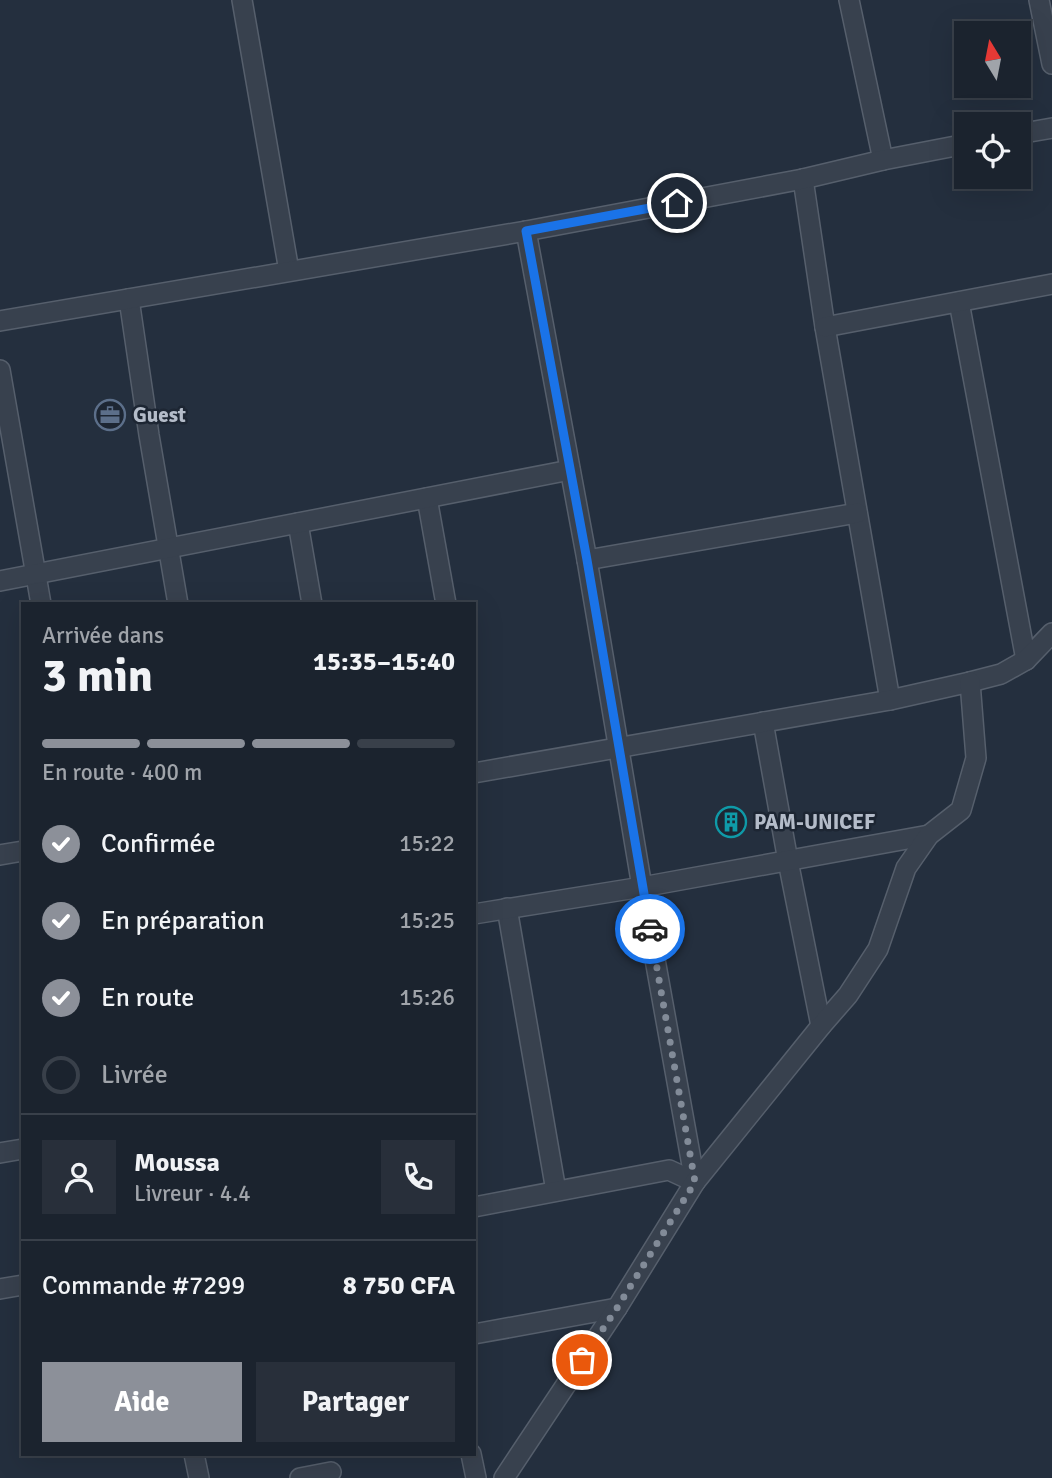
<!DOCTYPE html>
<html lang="fr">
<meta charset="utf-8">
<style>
body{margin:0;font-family:Signika,sans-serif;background:#282f3a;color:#f1f3f6;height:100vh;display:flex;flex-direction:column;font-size:26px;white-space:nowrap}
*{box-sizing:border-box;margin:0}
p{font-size:23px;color:#a0a4aa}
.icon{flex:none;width:38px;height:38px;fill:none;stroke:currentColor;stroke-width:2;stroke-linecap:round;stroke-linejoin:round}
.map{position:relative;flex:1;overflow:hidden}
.details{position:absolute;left:21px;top:602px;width:455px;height:854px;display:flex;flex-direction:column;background:#1b232e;border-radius:0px;box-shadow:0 7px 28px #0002,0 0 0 2px #39404a}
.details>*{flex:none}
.needle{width:46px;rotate:350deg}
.fabs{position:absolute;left:954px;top:21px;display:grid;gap:14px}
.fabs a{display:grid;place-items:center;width:77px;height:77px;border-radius:0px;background:#1b232e;box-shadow:0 7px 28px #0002,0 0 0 2px #39404a;font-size:35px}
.pin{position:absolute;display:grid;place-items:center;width:60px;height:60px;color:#fff;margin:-30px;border:4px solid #fff;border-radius:50%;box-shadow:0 2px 7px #0007}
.courier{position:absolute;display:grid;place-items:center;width:70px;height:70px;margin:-35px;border:5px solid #1a73e8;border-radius:50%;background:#fff;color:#222;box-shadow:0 2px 9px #0007}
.headline em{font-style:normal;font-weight:800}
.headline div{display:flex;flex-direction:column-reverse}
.headline{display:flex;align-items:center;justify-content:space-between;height:119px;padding:0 21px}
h1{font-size:46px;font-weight:800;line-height:52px}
.bar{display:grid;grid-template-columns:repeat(4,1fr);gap:10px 7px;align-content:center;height:84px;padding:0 21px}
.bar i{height:9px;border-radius:5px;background:#39404a}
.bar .current{background:#8c9099}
.bar p{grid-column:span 4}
.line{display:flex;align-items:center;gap:18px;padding:0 21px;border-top:2px solid #39404a}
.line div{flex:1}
.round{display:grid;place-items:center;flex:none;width:74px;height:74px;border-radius:0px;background:#282f3a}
ol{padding:0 21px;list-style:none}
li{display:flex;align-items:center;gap:21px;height:77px}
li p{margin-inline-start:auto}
li .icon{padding:7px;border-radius:50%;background:#8c9099;color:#fff;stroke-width:4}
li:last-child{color:#a0a4aa}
li i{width:38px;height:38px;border:4px solid #39404a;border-radius:50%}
.cta{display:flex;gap:14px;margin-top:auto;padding:14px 21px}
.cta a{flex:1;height:80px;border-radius:0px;background:#8c9099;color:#fff;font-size:28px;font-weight:800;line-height:80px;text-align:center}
.cta a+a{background:#282f3a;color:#f1f3f6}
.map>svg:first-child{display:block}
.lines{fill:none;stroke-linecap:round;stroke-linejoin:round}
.minor-casing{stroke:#565f6c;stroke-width:22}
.minor{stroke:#38414e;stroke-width:19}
.done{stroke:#828b98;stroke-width:7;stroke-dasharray:0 12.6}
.route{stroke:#1a73e8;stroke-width:9}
.labels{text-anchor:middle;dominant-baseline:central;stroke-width:5;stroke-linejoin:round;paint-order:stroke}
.poi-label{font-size:21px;font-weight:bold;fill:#b4bcc9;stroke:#1d2633;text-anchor:start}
</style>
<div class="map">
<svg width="1052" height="1478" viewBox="0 0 1052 1478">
<rect width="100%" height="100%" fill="#242f3e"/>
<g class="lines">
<!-- minor casing -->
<g class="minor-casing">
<g id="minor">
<path d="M242,0L289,271"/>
<path d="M849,0L883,160"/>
<path d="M1039,0L1052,64"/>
<path d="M1018,134L1052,128"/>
<path d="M803,179L825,327L890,700"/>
<path d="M526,231L587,560L642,887L695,1182"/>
<path d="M129,299L149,435L178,604"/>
<path d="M959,302L1026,660"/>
<path d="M0,321L526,231L803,179L883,160L966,144"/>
<path d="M825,327L1052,284"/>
<path d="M0,370L41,604"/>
<path d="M427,498L446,604"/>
<path d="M298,523L312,604"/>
<path d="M587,560L857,513"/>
<path d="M0,581L570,470"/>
<path d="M763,722L788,861L821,1026"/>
<path d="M474,773L890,700L970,682L1001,674L1026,660L1052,633"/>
<path d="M0,855L23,851"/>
<path d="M507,908L556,1191"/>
<path d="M474,914L642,887L929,835"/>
<path d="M0,1153L23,1149"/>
<path d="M474,1207L669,1170L695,1182"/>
<path d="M0,1289L23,1285"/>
<path d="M474,1334L617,1308"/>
<path d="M194,1454L199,1478"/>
<path d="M471,1454L476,1478"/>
<path d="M300,1478L331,1472"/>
<path d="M504,1478L617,1308L695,1182L821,1026L848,995L878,949L906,868L929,835L961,810L976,758L970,682"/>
</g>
</g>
<!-- minor -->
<use href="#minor" class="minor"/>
</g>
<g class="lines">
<!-- done -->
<path class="done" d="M582,1360L617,1308L695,1182L650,929"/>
<!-- route -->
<path class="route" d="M650,929L587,560L526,231L677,203"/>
</g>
<!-- icons -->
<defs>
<g id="office-ring" transform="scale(1.575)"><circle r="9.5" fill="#1d2633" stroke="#5c6f8a" stroke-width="1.5"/><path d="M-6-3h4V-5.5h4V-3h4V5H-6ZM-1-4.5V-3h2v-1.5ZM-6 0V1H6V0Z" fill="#5c6f8a"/></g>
<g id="building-ring" transform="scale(1.575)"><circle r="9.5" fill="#1d2633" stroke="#0f9aa8" stroke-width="1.5"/><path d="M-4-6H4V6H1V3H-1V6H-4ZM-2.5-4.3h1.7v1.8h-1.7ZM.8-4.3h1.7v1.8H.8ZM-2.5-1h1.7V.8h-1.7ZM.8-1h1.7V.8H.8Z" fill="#0f9aa8"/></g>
</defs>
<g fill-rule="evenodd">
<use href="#office-ring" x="110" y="415"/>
<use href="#building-ring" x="731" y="822"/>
</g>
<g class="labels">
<!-- poi labels -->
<g class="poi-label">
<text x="133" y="415">Guest</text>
<text x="754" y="822">PAM-UNICEF</text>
</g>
</g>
</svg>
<div class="fabs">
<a><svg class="needle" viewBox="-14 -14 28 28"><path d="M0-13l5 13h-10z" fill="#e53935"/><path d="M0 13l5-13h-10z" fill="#a0a4aa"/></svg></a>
<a><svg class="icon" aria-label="locate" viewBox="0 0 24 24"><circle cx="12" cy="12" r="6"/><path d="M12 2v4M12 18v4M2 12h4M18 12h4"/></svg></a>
</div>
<div class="pin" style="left:582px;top:1360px;background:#ea580c"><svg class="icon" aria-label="bag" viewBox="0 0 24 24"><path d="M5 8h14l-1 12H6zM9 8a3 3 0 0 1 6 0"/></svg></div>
<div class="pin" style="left:677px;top:203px;background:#1f2937"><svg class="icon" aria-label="home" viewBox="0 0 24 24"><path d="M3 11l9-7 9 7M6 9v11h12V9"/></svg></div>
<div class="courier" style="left:650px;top:929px"><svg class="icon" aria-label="car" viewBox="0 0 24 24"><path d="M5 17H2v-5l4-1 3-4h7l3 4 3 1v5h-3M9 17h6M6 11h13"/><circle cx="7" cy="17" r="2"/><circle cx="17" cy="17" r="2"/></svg></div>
<section class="details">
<div class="headline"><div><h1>3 min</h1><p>Arrivée dans</p></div><em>15:35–15:40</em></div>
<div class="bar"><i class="current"></i><i class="current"></i><i class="current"></i><i></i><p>En route · 400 m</p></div>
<ol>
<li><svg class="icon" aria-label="check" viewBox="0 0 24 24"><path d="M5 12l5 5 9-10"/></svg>Confirmée<p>15:22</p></li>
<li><svg class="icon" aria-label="check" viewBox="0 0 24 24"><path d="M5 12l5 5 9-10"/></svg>En préparation<p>15:25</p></li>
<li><svg class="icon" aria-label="check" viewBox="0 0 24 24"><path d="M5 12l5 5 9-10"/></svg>En route<p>15:26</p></li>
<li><i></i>Livrée</li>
</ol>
<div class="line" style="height:126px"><a class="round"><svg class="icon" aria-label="person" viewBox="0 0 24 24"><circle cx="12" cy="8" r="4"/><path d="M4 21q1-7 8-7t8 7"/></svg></a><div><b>Moussa</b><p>Livreur · 4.4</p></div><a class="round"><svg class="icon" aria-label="phone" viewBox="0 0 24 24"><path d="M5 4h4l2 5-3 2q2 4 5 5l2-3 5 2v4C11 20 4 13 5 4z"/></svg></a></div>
<div class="line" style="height:91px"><div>Commande #7299</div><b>8 750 CFA</b></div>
<div class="cta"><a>Aide</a><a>Partager</a></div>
</section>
</div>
